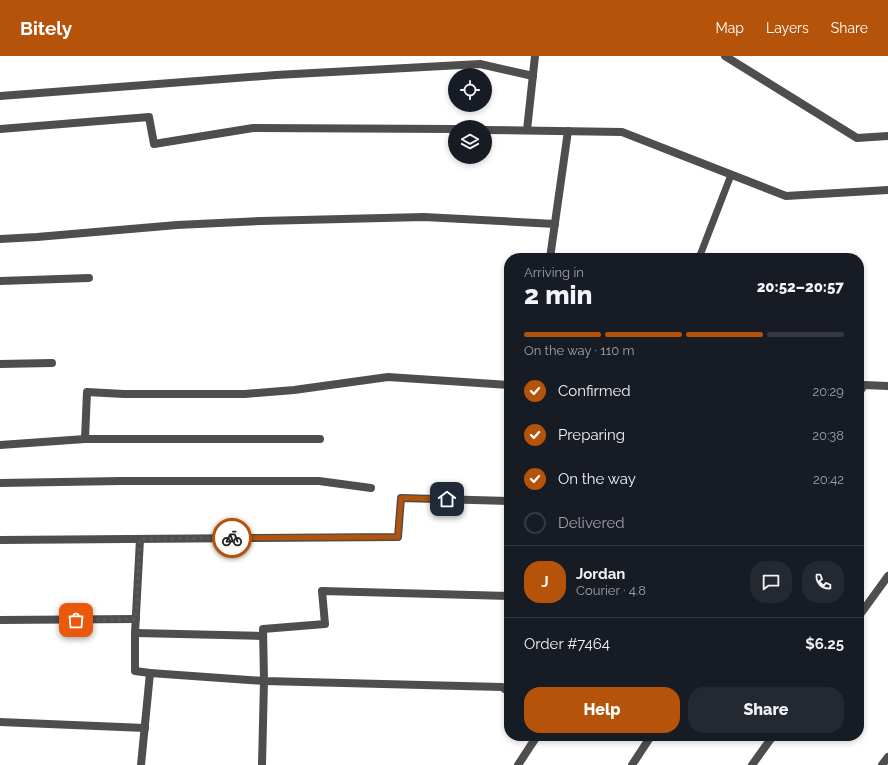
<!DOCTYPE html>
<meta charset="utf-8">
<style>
body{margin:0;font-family:Raleway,sans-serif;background:#242831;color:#f1f3f6;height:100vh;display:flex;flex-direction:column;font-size:15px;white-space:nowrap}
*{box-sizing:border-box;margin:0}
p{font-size:13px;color:#9ea1a6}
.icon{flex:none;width:22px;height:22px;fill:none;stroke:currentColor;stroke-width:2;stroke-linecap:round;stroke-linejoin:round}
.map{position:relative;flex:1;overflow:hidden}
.details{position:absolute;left:504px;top:197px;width:360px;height:488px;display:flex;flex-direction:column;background:#171b24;border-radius:16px;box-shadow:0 2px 6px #0003}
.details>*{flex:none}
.fabs{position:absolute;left:448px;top:12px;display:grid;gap:8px}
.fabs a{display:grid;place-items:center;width:44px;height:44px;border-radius:50%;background:#171b24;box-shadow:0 2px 6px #0003;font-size:20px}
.pin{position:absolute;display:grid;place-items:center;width:34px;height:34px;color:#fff;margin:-17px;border-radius:8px;box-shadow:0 2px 6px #0006}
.courier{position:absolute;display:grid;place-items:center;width:40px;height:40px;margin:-20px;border:3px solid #b45309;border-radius:50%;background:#fff;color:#222;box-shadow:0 1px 5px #0007}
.summary em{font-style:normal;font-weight:800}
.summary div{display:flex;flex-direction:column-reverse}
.summary{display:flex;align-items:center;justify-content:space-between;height:68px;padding:0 20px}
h1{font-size:26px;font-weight:800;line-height:30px}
.bar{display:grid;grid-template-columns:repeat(4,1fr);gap:6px 4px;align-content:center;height:48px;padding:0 20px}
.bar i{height:5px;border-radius:3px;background:#363941}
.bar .active{background:#b45309}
.bar p{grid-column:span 4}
.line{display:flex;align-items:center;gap:10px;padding:0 20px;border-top:1px solid #363941}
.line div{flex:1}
.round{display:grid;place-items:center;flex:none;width:42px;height:42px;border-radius:16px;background:#242831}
ol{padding:0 20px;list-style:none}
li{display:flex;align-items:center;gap:12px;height:44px}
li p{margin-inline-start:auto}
li .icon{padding:4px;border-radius:50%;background:#b45309;color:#fff;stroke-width:4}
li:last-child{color:#9ea1a6}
li i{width:22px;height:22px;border:2px solid #363941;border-radius:50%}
.cta{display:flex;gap:8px;margin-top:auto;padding:8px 20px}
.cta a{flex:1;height:46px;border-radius:16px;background:#b45309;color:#fff;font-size:16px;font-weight:800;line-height:46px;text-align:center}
.cta a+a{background:#242831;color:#f1f3f6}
header{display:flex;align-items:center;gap:24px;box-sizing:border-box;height:56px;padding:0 20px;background:#b45309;color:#fff}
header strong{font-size:19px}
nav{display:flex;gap:22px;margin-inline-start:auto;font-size:14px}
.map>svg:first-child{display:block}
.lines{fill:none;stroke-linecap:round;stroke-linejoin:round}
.lane{stroke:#4e4e4e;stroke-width:7}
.street{stroke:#4e4e4e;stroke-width:8}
.done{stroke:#595959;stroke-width:4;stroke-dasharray:0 7.2}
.route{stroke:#b45309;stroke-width:5}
</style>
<header>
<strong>Bitely</strong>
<nav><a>Map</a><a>Layers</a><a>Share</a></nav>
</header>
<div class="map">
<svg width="888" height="709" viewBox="0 0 888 709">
<rect width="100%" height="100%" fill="#fff"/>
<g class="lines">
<!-- lane -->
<path class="lane" d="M699,202L731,119"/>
<!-- street -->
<g class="street">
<path d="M725,0L857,82L888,80"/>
<path d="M0,40L276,19L480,8L533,20"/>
<path d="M0,73L149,61L154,88L253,72L455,73"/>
<path d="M485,74L622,76L786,140L888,134"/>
<path d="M527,74L535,0"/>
<path d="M0,183L37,181L177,169L261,165L424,161L555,168"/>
<path d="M550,202L568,75"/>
<path d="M0,225L89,222"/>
<path d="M0,308L52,307"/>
<path d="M859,337L864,329L888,330"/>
<path d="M85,383L87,336L124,338H245L294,334L388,321L509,329"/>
<path d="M0,389L85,383H320"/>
<path d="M0,427L121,425H319L371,432"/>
<path d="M140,483L135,577V615L150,617L141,709"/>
<path d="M0,484L398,481L401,442L509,445"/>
<path d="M859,560L888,520"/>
<path d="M0,564L136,563"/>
<path d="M135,577L263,580"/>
<path d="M150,617L264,625L502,631L509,636"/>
<path d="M0,666L145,672"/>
<path d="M262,709L264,625L263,573L325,568L322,535L509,540"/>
<path d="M518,709L537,680"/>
<path d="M632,709L651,680"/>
<path d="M752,709L773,680"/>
<path d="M882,709L888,701"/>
</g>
</g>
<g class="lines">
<!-- done -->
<path class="done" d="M76,564L136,563L140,483L232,482"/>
<!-- route -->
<path class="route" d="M232,482L398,481L401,442L447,443"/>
</g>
</svg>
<div class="fabs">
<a><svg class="icon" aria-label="locate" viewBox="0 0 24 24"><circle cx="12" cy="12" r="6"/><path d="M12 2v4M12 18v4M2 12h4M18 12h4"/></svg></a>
<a><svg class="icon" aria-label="layers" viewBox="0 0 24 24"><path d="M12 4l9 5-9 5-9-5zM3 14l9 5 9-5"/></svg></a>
</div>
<div class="pin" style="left:76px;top:564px;background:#ea580c"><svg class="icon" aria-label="bag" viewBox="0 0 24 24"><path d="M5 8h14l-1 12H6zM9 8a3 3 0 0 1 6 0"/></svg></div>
<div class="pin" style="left:447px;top:443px;background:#1f2937"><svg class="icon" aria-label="home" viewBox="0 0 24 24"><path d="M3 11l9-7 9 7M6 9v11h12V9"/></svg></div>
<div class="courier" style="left:232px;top:482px"><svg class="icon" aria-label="bike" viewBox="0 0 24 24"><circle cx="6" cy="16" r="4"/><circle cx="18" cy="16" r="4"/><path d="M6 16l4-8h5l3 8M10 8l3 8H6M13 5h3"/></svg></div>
<section class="details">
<div class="summary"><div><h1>2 min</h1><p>Arriving in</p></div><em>20:52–20:57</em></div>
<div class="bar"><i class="active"></i><i class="active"></i><i class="active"></i><i></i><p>On the way · 110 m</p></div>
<ol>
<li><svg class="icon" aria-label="check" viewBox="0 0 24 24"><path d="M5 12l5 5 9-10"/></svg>Confirmed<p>20:29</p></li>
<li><svg class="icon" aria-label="check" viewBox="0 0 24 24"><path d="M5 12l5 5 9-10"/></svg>Preparing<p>20:38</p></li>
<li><svg class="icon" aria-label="check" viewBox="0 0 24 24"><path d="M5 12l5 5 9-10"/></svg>On the way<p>20:42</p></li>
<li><i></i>Delivered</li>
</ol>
<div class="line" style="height:72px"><b class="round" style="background:#b45309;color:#fff">J</b><div><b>Jordan</b><p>Courier · 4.8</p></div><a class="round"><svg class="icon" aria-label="chat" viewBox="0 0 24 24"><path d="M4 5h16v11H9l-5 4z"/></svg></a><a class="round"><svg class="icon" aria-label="phone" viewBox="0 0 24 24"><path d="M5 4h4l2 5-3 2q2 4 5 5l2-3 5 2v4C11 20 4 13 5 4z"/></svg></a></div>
<div class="line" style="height:52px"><div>Order #7464</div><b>$6.25</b></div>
<div class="cta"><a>Help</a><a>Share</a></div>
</section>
</div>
